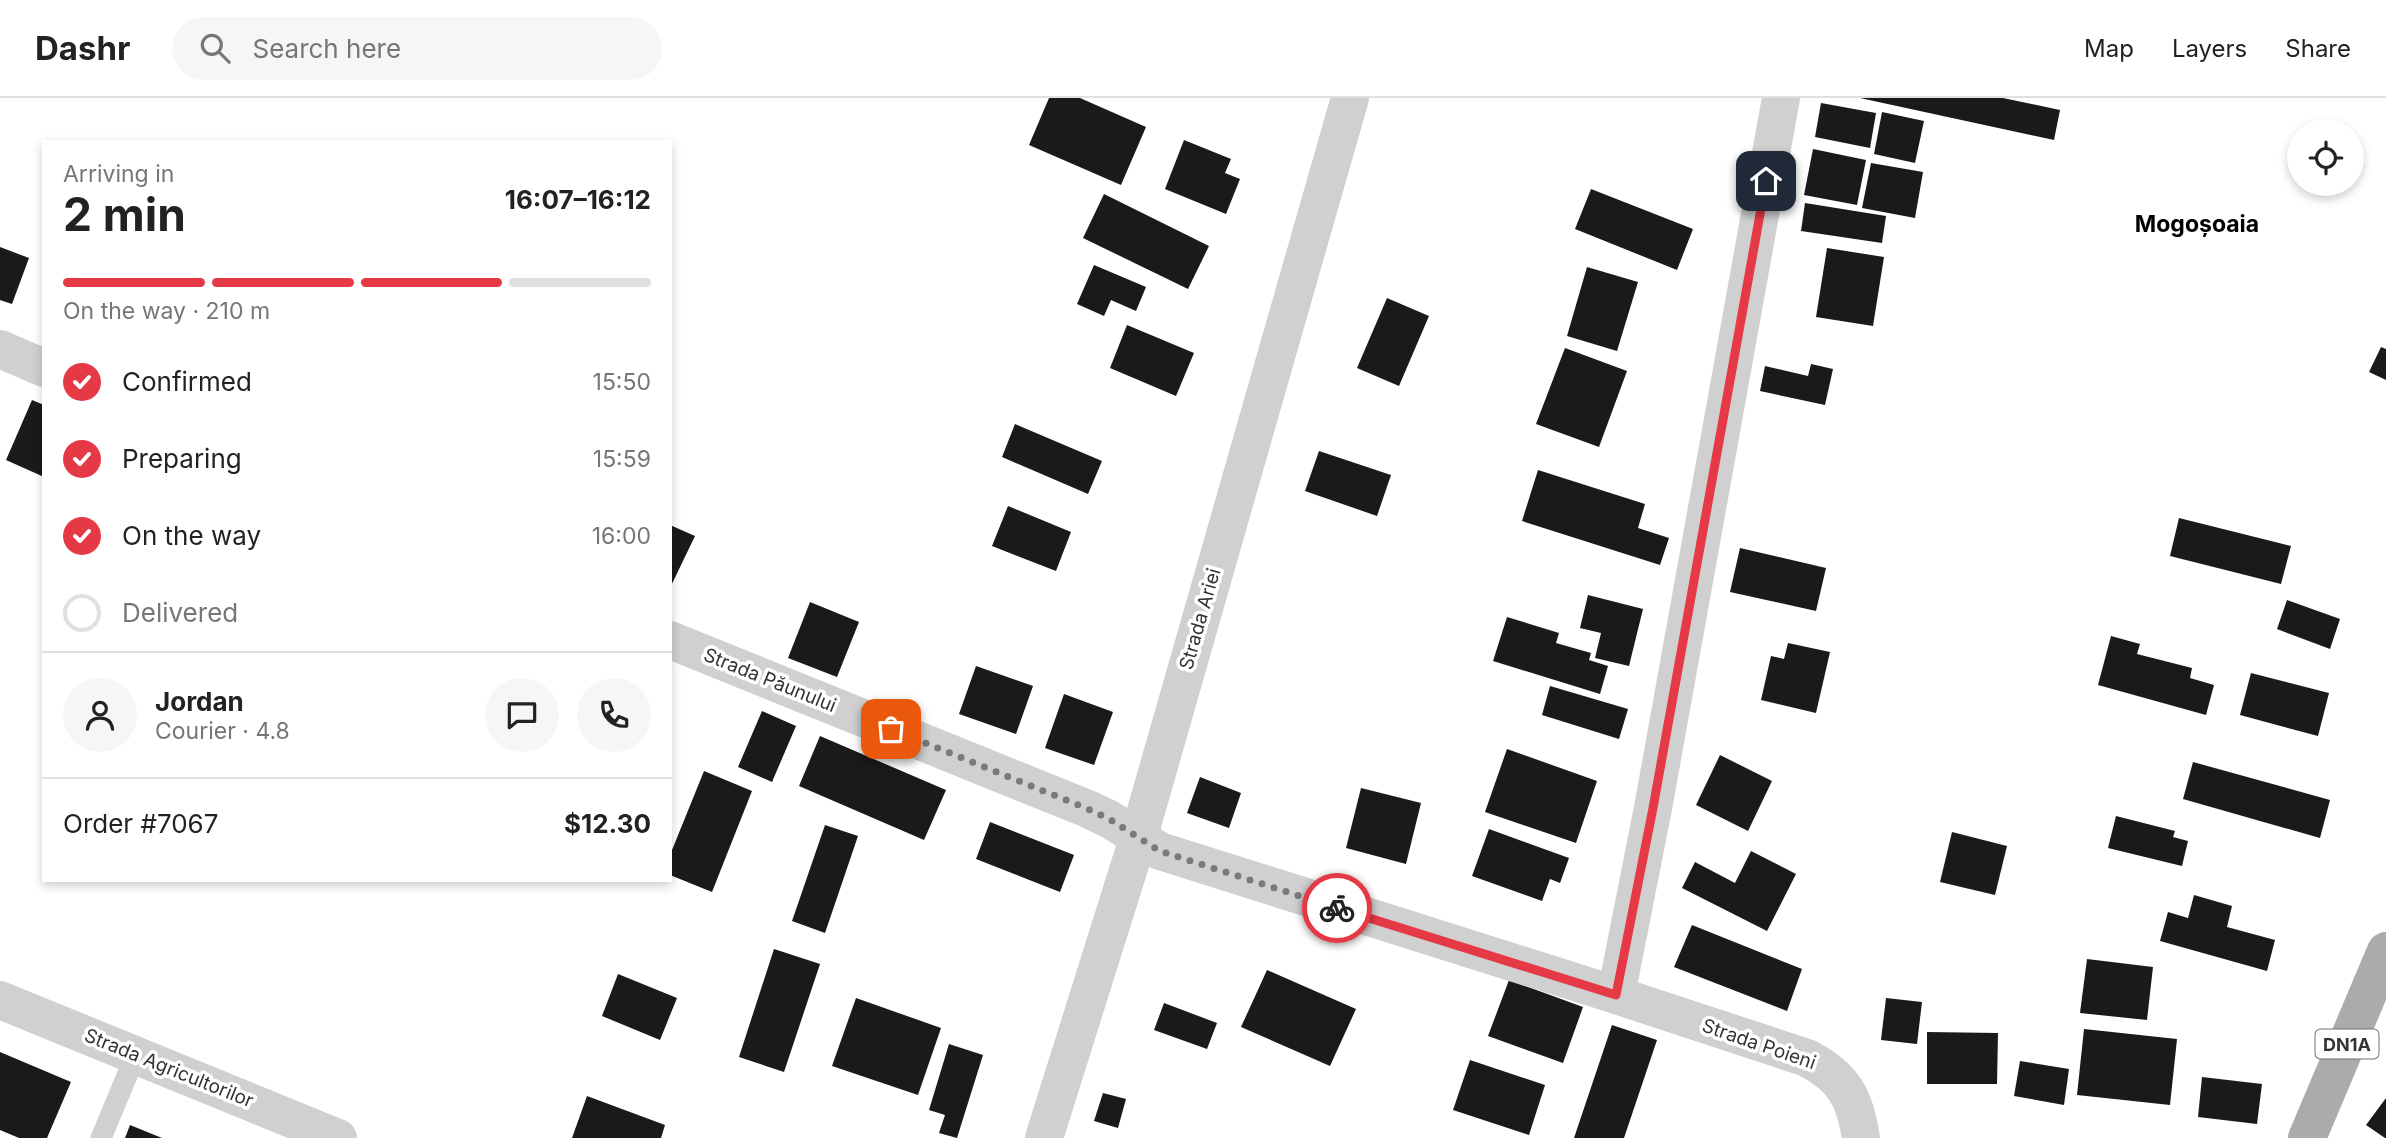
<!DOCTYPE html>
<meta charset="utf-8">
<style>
body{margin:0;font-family:Inter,sans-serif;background:#f6f6f6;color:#222;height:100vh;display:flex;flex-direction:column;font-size:26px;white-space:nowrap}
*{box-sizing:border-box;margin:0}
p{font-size:23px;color:#767676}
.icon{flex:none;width:38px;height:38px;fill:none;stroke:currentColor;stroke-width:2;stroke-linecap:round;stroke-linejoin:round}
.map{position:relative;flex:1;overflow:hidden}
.sheet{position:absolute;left:42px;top:42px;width:630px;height:742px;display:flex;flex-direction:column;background:#fff;border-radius:0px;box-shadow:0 4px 10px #0003}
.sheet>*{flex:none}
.buttons{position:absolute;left:2287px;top:21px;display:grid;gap:14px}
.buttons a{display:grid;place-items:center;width:77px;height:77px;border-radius:50%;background:#fff;box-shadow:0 4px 10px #0003;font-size:35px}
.pin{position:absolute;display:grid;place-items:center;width:60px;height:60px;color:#fff;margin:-30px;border-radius:14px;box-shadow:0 4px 10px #0006}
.courier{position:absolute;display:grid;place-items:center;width:70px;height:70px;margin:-35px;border:5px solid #e63946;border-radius:50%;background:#fff;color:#222;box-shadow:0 2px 9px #0007}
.summary em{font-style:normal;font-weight:700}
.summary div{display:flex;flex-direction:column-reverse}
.summary{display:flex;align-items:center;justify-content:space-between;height:119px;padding:0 21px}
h1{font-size:46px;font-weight:700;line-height:52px}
.bar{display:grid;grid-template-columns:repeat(4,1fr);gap:10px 7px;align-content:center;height:84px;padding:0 21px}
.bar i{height:9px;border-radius:5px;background:#e0e0e0}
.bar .active{background:#e63946}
.bar p{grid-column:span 4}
.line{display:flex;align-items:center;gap:18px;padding:0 21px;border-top:2px solid #e0e0e0}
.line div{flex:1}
.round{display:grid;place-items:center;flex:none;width:74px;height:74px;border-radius:37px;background:#f6f6f6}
ol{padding:0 21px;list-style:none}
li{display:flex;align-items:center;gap:21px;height:77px}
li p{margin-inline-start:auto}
li .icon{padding:7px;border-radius:50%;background:#e63946;color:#fff;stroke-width:4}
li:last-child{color:#767676}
li i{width:38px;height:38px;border:4px solid #e0e0e0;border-radius:50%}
header{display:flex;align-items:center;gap:42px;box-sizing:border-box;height:98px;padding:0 35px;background:#fff;border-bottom:2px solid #e0e0e0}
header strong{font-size:33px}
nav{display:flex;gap:38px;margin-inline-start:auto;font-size:24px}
.search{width:490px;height:63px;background:#f6f6f6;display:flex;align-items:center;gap:18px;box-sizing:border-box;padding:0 24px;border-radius:38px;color:#767676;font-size:26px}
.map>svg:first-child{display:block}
.building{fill:#1a1a1a}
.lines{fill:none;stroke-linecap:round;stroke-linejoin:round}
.service{stroke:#d0d0d0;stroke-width:21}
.minor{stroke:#d0d0d0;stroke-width:38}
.primary{stroke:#ababab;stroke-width:38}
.done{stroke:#7a7a7a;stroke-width:7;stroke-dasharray:0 12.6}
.route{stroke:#e63946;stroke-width:9}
.labels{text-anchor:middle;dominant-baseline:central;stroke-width:7;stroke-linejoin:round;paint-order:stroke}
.shield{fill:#fff;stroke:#707070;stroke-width:2}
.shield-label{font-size:18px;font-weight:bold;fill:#333}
.street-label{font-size:19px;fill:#333;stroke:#fff}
.quarter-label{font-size:23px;font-weight:bold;fill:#000;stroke:#fff}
</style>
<header>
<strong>Dashr</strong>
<div class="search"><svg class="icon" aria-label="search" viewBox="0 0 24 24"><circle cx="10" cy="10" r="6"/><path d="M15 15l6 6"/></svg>Search here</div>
<nav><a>Map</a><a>Layers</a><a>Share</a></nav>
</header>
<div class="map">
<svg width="2386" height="1040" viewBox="0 0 2386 1040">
<rect width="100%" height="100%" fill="#fff"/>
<!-- building -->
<g class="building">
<path d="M1049,0H1080L1146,29L1121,87L1029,47Z"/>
<path d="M1860,0H2003L2060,12L2054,42Z"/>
<path d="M1821,5L1876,15L1870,50L1815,39Z"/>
<path d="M1882,14L1924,23L1915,65L1874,56Z"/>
<path d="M1184,42L1231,61L1225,75L1240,81L1226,116L1165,91Z"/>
<path d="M1813,51L1866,62L1857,107L1804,97Z"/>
<path d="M1871,65L1923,74L1915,120L1862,110Z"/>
<path d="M1591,91L1693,131L1677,172L1575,131Z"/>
<path d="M1104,96L1209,148L1188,191L1083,140Z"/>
<path d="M1805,105L1886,118L1882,145L1801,133Z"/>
<path d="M0,149L29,160L12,206L0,202Z"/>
<path d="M1827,150L1884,159L1873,228L1816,219Z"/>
<path d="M1094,167L1146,189L1136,213L1111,202L1104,218L1077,206Z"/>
<path d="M1587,169L1638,184L1617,253L1567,238Z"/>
<path d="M1387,200L1429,218L1399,288L1357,270Z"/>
<path d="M1127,227L1194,255L1176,298L1110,270Z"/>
<path d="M2381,249L2386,251V282L2369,274Z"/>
<path d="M1565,250L1627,273L1599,349L1536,326Z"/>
<path d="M1811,266L1833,271L1825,307L1760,293L1765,268L1808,278Z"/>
<path d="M32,302L44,307V379L6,362Z"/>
<path d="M1015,326L1102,363L1088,396L1002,359Z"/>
<path d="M1319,353L1391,377L1377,418L1305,393Z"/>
<path d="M1538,372L1645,406L1638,430L1669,440L1660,467L1522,423Z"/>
<path d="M1008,408L1071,434L1056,473L992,448Z"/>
<path d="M2179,420L2291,448L2281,486L2170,458Z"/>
<path d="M670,427L695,438L670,490Z"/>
<path d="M1740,450L1826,470L1816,513L1730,494Z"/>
<path d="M1588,497L1643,511L1629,568L1595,560L1601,535L1580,530Z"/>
<path d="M2287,502L2340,521L2330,551L2277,531Z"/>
<path d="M810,504L859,524L837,579L788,560Z"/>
<path d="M1507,519L1559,535L1556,545L1591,555L1589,562L1608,568L1600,596L1493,563Z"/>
<path d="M2111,538L2140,546L2137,556L2192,570L2190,580L2214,587L2206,617L2098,587Z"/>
<path d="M1788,545L1830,554L1816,615L1761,602L1771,558L1784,561Z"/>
<path d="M976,568L1033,588L1016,636L959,616Z"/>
<path d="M2251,575L2329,595L2318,638L2240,617Z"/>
<path d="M1550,588L1628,611L1619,641L1542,617Z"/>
<path d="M1064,596L1113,614L1094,667L1045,650Z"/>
<path d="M762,613L796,628L772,684L738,669Z"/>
<path d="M820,638L946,692L924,742L799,688Z"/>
<path d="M1507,651L1597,683L1576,745L1485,714Z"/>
<path d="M1720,657L1772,683L1748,733L1696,707Z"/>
<path d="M2193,664L2330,702L2320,740L2183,701Z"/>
<path d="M704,673L752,693L712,794L670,777V757Z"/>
<path d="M1200,679L1241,695L1229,730L1187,715Z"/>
<path d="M1361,690L1421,705L1406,766L1346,750Z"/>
<path d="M2116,718L2175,733L2173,739L2188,743L2182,768L2108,750Z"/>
<path d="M990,724L1074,757L1060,794L976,761Z"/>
<path d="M825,727L858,738L825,835L792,823Z"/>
<path d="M1489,731L1569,760L1560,785L1550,781L1542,803L1472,778Z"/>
<path d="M1952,734L2007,748L1995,797L1940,784Z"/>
<path d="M1751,753L1796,776L1767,833L1682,790L1695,764L1735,785Z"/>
<path d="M2194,797L2232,808L2227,829L2275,842L2267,873L2160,843L2168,814L2188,820Z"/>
<path d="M1692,827L1802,871L1787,913L1674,869Z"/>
<path d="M774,851L820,866L784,974L739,959Z"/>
<path d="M2087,861L2153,869L2147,922L2080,915Z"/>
<path d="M1267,872L1356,911L1330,968L1241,929Z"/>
<path d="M618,876L677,900L660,942L602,918Z"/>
<path d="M1509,882L1583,909L1563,965L1488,938Z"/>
<path d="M856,900L941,930L918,997L832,968Z"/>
<path d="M1886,900L1922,904L1917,946L1881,942Z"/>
<path d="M1164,905L1217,925L1207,951L1154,932Z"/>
<path d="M1612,927L1657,942L1624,1040H1574Z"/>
<path d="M2084,931L2177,941L2170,1007L2077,997Z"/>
<path d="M1927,934L1998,935L1997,986H1927Z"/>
<path d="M949,946L983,957L957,1040L939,1035L945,1017L929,1012Z"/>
<path d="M0,954L71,984L47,1040H19L0,1032Z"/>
<path d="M1470,962L1545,987L1529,1037L1453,1012Z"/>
<path d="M2020,963L2069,971L2064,1007L2014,998Z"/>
<path d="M2202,979L2262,986L2257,1026L2198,1019Z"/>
<path d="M1103,995L1126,1001L1118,1030L1094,1023Z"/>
<path d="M587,998L665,1027L661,1040H572Z"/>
<path d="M2386,1000V1040H2385L2366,1027Z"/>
<path d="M130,1027L162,1040H125Z"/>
</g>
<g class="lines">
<!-- service -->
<path class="service" d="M101,1040L136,956"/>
<!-- minor -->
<g class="minor">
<path d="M0,251L44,270"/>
<path d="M670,542L1088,711L1109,721L1160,753L1616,897L1807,960C1844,979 1855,1000 1861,1040"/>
<path d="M1616,897L1653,710L1781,0"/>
<path d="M0,902L338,1040"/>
<path d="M1044,1040L1138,741L1350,0"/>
</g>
<!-- primary -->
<path class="primary" d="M2307,1040L2386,853"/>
</g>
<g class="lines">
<!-- done -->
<path class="done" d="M891,631L1088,711L1109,721L1160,753L1337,810"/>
<!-- route -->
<path class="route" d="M1337,810L1616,897L1653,710L1766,83"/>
</g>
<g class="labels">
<!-- shield labels -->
<rect class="shield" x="2315.5" y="931.5" width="63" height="29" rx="5"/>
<g class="shield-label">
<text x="2347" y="946">DN1A</text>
</g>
<!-- street labels -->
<g class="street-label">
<text transform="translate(1200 521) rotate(-74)">Strada Ariei</text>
<text transform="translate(770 582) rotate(22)">Strada Păunului</text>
<text transform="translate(1759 946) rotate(19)">Strada Poieni</text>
<text transform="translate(169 970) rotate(22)">Strada Agricultorilor</text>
</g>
<!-- quarter labels -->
<g class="quarter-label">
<text x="2197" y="126">Mogoșoaia</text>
</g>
</g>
</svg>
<div class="buttons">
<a><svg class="icon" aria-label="locate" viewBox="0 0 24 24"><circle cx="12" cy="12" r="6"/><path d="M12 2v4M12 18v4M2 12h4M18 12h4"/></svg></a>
</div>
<div class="pin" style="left:891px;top:631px;background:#ea580c"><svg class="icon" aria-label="bag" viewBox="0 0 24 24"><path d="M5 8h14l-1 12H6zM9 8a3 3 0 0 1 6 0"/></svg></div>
<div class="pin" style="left:1766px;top:83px;background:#1f2937"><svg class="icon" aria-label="home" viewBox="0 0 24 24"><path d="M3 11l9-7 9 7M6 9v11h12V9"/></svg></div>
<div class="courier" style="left:1337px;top:810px"><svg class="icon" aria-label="bike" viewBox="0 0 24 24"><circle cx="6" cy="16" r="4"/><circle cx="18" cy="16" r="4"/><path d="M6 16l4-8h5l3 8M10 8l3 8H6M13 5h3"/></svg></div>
<section class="sheet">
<div class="summary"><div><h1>2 min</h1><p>Arriving in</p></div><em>16:07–16:12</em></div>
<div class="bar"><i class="active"></i><i class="active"></i><i class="active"></i><i></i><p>On the way · 210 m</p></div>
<ol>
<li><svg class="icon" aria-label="check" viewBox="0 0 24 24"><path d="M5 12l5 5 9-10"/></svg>Confirmed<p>15:50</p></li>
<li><svg class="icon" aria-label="check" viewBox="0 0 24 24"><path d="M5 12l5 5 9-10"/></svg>Preparing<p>15:59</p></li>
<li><svg class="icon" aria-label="check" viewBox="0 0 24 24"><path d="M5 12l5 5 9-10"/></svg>On the way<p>16:00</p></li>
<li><i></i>Delivered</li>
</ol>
<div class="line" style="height:126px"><a class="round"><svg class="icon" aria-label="person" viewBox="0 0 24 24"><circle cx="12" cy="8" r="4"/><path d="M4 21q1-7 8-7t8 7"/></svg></a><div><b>Jordan</b><p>Courier · 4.8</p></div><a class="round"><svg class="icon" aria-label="chat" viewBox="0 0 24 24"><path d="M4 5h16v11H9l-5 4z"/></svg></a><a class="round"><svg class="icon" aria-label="phone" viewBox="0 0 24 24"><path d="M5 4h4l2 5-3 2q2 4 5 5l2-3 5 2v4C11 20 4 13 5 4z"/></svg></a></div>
<div class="line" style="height:91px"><div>Order #7067</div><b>$12.30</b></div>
</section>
</div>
